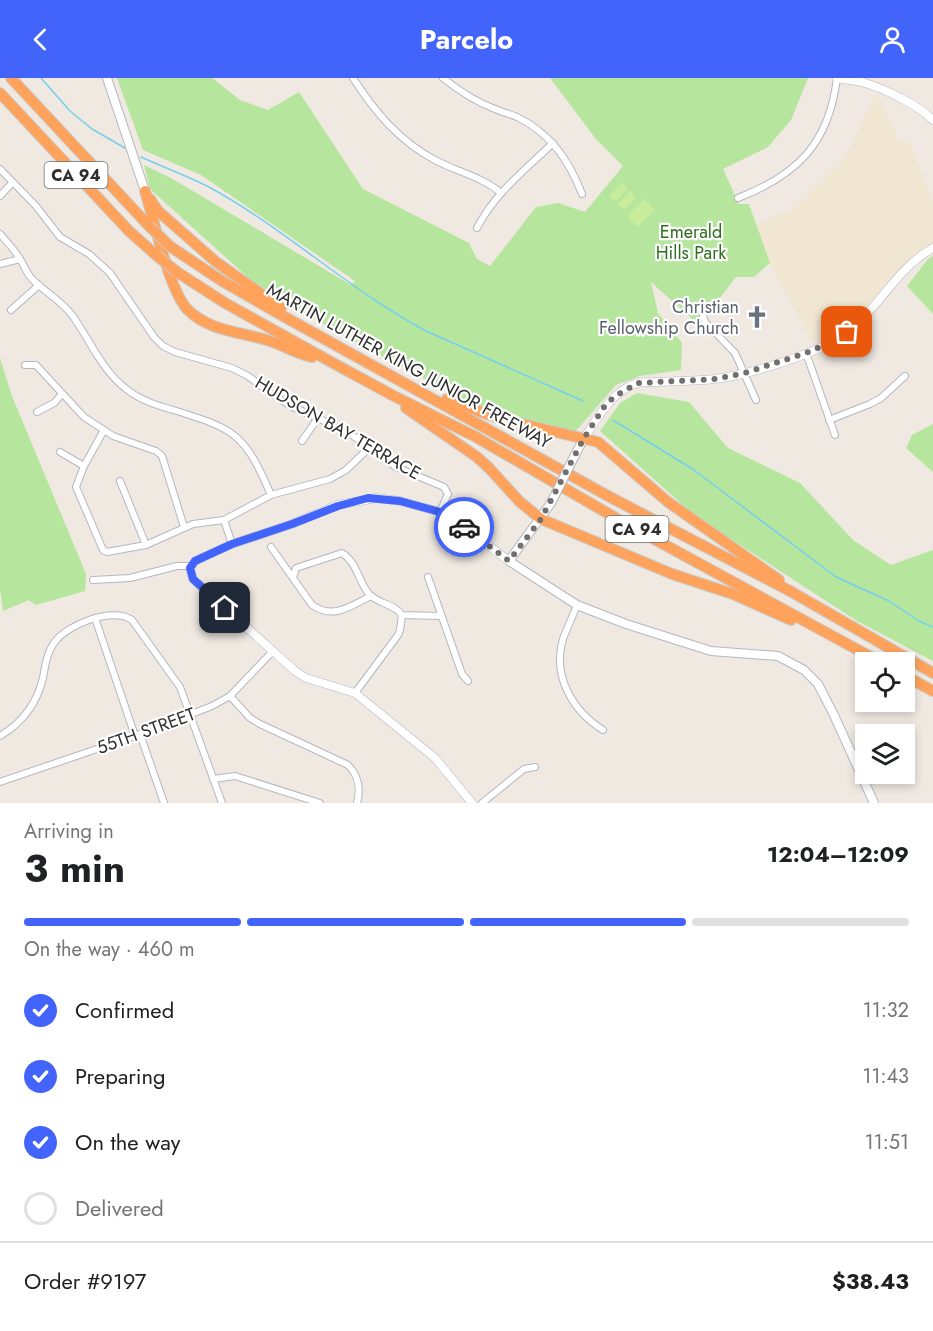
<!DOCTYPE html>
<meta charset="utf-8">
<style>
body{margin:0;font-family:Jost,sans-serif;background:#f6f6f6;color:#202124;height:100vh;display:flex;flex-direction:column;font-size:22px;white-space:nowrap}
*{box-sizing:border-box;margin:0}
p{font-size:20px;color:#757577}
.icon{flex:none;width:33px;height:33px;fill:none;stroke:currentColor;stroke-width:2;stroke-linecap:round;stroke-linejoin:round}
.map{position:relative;height:725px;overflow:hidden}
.panel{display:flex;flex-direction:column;background:#fff;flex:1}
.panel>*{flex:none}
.buttons{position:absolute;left:855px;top:574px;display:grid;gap:12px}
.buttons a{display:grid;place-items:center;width:60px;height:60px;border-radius:0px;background:#fff;box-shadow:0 3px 9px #0003;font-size:30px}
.pin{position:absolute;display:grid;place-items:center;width:51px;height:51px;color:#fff;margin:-26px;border-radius:12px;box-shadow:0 3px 9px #0006}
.courier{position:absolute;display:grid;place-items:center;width:60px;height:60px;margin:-30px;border:4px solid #4264fb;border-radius:50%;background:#fff;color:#222;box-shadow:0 2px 8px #0007}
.head em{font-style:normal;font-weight:700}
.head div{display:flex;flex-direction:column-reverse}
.head{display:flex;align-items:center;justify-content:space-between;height:102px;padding:0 24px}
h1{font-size:39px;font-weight:700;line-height:45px}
.bar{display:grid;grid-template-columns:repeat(4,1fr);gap:9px 6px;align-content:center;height:72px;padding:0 24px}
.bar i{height:8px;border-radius:4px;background:#e0e0e0}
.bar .selected{background:#4264fb}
.bar p{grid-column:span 4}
.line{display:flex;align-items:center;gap:15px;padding:0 24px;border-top:2px solid #e0e0e0}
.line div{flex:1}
ol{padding:0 24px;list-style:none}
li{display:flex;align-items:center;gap:18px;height:66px}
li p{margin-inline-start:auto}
li .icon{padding:6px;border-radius:50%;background:#4264fb;color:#fff;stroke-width:4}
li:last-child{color:#757577}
li i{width:33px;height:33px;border:3px solid #e0e0e0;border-radius:50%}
header{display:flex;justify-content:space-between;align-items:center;height:78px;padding:0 24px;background:#4264fb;color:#fff;font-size:27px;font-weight:700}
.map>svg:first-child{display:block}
.education{fill:#f0e6d1}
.green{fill:#b6e59e}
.pitch{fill:#c9ec9a}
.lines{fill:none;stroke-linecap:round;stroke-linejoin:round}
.stream{stroke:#75cff0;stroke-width:1.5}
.minor-casing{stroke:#b4b7c1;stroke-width:8}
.tertiary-casing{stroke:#b4b7c1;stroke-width:9}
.secondary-casing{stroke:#b4b7c1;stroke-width:10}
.motorway-casing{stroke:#c9c9c9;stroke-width:12}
.minor{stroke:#fff;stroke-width:6}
.tertiary{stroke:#fff;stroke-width:8}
.secondary{stroke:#fff;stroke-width:8}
.motorway{stroke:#ffa35c;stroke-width:10}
.secondary-bridge-casing{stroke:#b4b7c1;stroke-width:10;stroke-linecap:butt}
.motorway-bridge-casing{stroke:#c9c9c9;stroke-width:12;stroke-linecap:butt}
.secondary-bridge{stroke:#fff;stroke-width:8}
.motorway-bridge{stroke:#ffa35c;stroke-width:10}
.done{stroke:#726f6d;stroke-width:6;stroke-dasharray:0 10.8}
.route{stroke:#4264fb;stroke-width:8}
.labels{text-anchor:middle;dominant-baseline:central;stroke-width:4.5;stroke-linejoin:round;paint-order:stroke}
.shield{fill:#fff;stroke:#6d6d6d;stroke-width:1.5}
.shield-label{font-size:16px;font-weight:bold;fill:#2e2e2e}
.park-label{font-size:18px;fill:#2c6e1b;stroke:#fff}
.worship-label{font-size:18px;fill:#5b616d;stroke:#fff;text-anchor:end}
.street-label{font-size:18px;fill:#2e2e2e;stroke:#fff}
</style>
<header><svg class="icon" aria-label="back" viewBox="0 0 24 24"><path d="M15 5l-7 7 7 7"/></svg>Parcelo<svg class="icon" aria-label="person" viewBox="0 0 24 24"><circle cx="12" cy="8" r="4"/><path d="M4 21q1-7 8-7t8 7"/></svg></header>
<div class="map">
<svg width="933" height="725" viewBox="0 0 933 725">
<rect width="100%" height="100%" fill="#efe9e1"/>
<!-- education -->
<path class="education" d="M876,16L898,60L910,67L933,123V165L923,170L904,187L855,241L833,256L812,264L770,185L756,147L794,130L846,79Z"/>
<!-- green -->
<g class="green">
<path d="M117,0H212L240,22L268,32L299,14L363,111L469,165L477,181L490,188L536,129L558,125L585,134L623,88L596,61L550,0H808L791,42L768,69L723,91L739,126H749L770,185L754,199H736L699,247L651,204L658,235L682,265L681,292L640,298L616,307L575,354L480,330L342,257L252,203L150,111L144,87L171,100L351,207L355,203L201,97L143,72Z"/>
<path d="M933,178V236L907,208L928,181Z"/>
<path d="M0,280L12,318L86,496L85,513L36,527L29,522L3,533L0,511Z"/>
<path d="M637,315L689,324L728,370L800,405L853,462L891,487L933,472V583L857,543L694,437L600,353L620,325Z"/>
<path d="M933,346V394L906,370L912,357Z"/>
</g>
<!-- pitch -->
<g class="pitch">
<path d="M622,105L628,111L615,124L609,118Z"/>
<path d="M630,113L636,119L624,132L618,126Z"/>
<path d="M644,121L655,132L638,149L627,138Z"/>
</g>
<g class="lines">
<!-- stream -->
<g class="stream">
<path d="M41,0L70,33L92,51L125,70"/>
<path d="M141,79C163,89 187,98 209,109C284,150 348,211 424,252L583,323"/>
<path d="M613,342L694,392L836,499L889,523L919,543L933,549"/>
</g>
<!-- minor casing -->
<g class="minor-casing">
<g id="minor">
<path d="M353,0C375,34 399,63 435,82C457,94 481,98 501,115"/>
<path d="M443,0C459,13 476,24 495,31C502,34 510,36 517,39C550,55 569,82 582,116"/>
<path d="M0,91L36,128L60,159L89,176L110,195L154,259L163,268L175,274L232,290L248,298L272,316L291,328L348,354L396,389L444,409L448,416L440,434"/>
<path d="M0,118L12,105"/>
<path d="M738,120C797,97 829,66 837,0"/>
<path d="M477,150C494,116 526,91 553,65"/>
<path d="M0,156C7,164 15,172 20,181C25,189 27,197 35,204C47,215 61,223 72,237C90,262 101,291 125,310C138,321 155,327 170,331C235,351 244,354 271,417"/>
<path d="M0,186L20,181"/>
<path d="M701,231L705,244L735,275L756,322"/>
<path d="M11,232L39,207"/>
<path d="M806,275L835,357"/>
<path d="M25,287H36L84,339L113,358L156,373L162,378L184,449"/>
<path d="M37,334L54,325L62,316"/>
<path d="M829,342L870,326L881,320L905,298"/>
<path d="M104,352L84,388L76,409L103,472L107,474L146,467L193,446L224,442L271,417L330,401L346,392L369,370"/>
<path d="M302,363L318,340"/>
<path d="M60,374L84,388"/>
<path d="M120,403L146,467"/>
<path d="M224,442L232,466"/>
<path d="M271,469L312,527C334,542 350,528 371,518"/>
<path d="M428,499L462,596L468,603"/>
<path d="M293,500L296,490L342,475C357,484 358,503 369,516C378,526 395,526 402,537L441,538"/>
<path d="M93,502L130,500L177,488H191"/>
<path d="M577,527C573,538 567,550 563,561C552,599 573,633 603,652"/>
<path d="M95,540L135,658"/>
<path d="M355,615L398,557L400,552L402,537"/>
<path d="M230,618L250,640L260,646L348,687C359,698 361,710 357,725"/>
<path d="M140,656L164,725"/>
<path d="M0,658C22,645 37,625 43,600C45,588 47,575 54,565C66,547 113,528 132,542L180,609L222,725"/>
<path d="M213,701L235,698L320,725"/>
<path d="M0,704L135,658L212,628L230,618L273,573"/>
<path d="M482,725L524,691L535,689"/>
</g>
</g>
<!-- tertiary casing -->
<g class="tertiary-casing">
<g id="tertiary">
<path d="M837,0C846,2 857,2 865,5C885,11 918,27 933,42"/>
<path d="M584,360C599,339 610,314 637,305C643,304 650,304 655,304C675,303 695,303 715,301C747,297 809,278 837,261C875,239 894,191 933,170"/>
<path d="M472,725L435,680L355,615L306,600L295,593L193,501L190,490L195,483L232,466L292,446L338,427L376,420L400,423L440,434L467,451L509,483"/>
</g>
</g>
<!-- secondary casing -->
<g class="secondary-casing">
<g id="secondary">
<path d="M107,0L145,113"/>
<path d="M575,377L584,360"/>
<path d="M551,425L509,483L577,527L626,546L711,573L778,578L804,592L818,606L833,635L874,725"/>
</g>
</g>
<!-- motorway casing -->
<g class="motorway-casing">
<g id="motorway">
<path d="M11,0L149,148"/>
<path d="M0,15L129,153L156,177"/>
<path d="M145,113C154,142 169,211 187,231C209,254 244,254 273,264C286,269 298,276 312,279"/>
<path d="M150,121L158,133L216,184L281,230"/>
<path d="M171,169L222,203L283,238L608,418L790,513L933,595"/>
<path d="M177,194L225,225L333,285L392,317L476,359L621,443L882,585"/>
<path d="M447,321L497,340L598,364L668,424L779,502"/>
<path d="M406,330L477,379L489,390L520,424L541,441L672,496L733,516L791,542"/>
<path d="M904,597L933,613"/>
</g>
</g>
<!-- minor -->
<use href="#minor" class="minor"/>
<!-- tertiary -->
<use href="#tertiary" class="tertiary"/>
<!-- secondary -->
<use href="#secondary" class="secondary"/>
<!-- motorway -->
<use href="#motorway" class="motorway"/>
<!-- secondary-bridge casing -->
<g class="secondary-bridge-casing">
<path id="secondary-bridge" d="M551,425L575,377"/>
</g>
<!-- motorway-bridge casing -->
<g class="motorway-bridge-casing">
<g id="motorway-bridge">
<path d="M149,148L171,169"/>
<path d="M156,177L177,194"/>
</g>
</g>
<!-- secondary-bridge -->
<use href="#secondary-bridge" class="secondary-bridge"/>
<!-- motorway-bridge -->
<use href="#motorway-bridge" class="motorway-bridge"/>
</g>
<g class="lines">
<!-- done -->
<path class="done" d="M464,449L509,483L541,441L584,360L606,326L617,317L638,305L716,301L745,295L806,275L837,262L847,254"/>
<!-- route -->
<path class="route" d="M225,530L193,501L190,490L195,483L232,466L292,446L338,428L368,420L400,423L440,434L464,449"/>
</g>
<!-- icons -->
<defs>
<g id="church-bare" transform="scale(1.8)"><path d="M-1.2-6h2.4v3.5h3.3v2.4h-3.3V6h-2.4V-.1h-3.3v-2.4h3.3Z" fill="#6b7280" stroke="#fff" stroke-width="2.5" paint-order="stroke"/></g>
</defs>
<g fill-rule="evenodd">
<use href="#church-bare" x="757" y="239"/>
</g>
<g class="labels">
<!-- shield labels -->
<g class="shield">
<rect x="44.5" y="84" width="63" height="26" rx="4.5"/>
<rect x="605.5" y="438" width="63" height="26" rx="4.5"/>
</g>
<g class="shield-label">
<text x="76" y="97">CA 94</text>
<text x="637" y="451">CA 94</text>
</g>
<!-- park labels -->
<g class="park-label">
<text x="691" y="154">Emerald<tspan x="691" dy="21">Hills Park</tspan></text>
</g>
<!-- worship labels -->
<g class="worship-label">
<text x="739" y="229">Christian<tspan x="739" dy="21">Fellowship Church</tspan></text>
</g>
<!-- street labels -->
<g class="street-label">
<text transform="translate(409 288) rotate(29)">MARTIN LUTHER KING JUNIOR FREEWAY</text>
<text transform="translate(338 350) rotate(30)">HUDSON BAY TERRACE</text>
<text transform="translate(146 653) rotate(-20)">55TH STREET</text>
</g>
</g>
</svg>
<div class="buttons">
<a><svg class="icon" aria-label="locate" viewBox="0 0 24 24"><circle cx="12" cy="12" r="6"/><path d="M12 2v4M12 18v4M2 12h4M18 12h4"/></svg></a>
<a><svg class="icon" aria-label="layers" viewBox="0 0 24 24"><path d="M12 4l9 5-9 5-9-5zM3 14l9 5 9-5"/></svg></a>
</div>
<div class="pin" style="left:847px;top:254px;background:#ea580c"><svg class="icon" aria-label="bag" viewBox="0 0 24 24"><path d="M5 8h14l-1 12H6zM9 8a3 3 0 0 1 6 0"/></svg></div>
<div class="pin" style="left:225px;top:530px;background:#1f2937"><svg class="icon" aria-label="home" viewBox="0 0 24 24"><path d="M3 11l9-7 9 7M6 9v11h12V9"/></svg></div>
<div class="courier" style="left:464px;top:449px"><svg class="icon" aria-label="car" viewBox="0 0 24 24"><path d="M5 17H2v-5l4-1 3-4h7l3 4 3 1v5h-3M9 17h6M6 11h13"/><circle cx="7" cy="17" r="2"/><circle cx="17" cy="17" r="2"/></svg></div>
</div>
<section class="panel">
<div class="head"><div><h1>3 min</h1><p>Arriving in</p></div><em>12:04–12:09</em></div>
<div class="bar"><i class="selected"></i><i class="selected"></i><i class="selected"></i><i></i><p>On the way · 460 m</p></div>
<ol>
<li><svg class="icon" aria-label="check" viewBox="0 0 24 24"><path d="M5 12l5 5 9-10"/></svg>Confirmed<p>11:32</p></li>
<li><svg class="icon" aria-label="check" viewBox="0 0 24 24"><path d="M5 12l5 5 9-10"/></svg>Preparing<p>11:43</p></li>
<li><svg class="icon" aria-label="check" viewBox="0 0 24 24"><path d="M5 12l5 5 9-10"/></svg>On the way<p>11:51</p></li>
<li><i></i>Delivered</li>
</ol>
<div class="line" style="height:78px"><div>Order #9197</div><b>$38.43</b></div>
</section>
